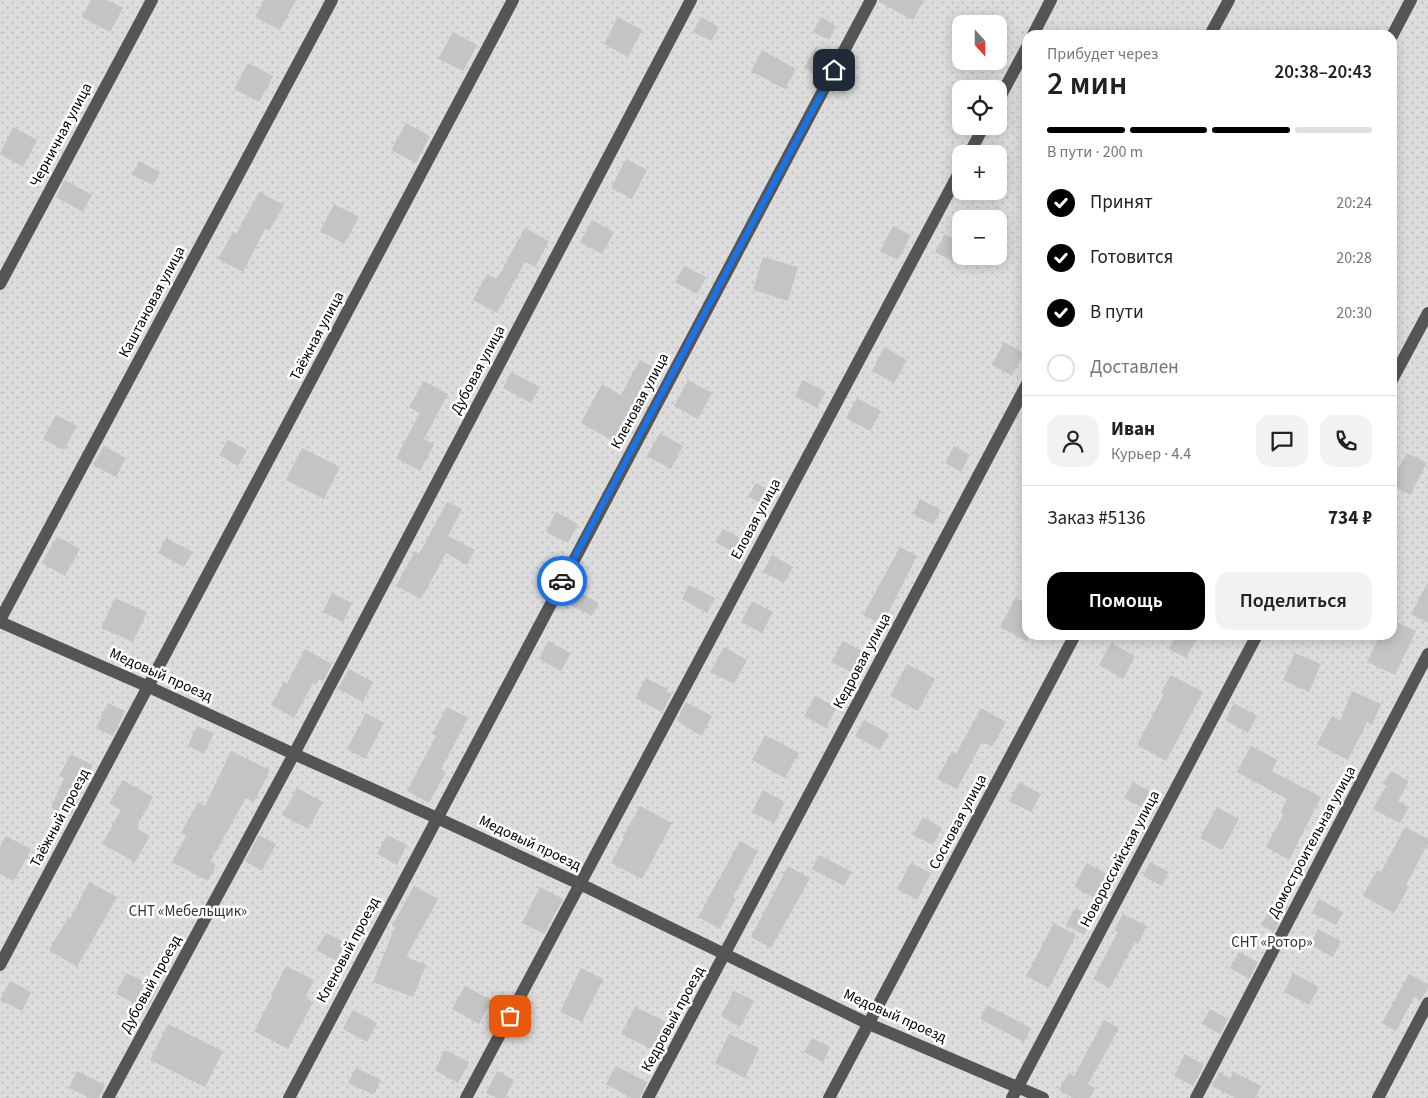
<!DOCTYPE html>
<html lang="ru">
<meta charset="utf-8">
<style>
body{margin:0;font-family:"Source Sans 3",sans-serif;background:#f2f2f2;color:#222;height:100vh;display:flex;flex-direction:column;font-size:19px;white-space:nowrap}
*{box-sizing:border-box;margin:0}
p{font-size:16px;color:#767676}
.icon{flex:none;width:28px;height:28px;fill:none;stroke:currentColor;stroke-width:2;stroke-linecap:round;stroke-linejoin:round}
.map{position:relative;flex:1;overflow:hidden}
.details{position:absolute;left:1022px;top:30px;width:375px;height:610px;display:flex;flex-direction:column;background:#fff;border-radius:15px;box-shadow:0 2px 12px #0003}
.details>*{flex:none}
.needle{width:32px;rotate:159deg}
.buttons{position:absolute;left:952px;top:15px;display:grid;gap:10px}
.buttons a{display:grid;place-items:center;width:55px;height:55px;border-radius:10px;background:#fff;box-shadow:0 2px 12px #0003;font-size:25px}
.pin{position:absolute;display:grid;place-items:center;width:42px;height:42px;color:#fff;margin:-21px;border-radius:10px;box-shadow:0 2px 8px #0006}
.courier{position:absolute;display:grid;place-items:center;width:50px;height:50px;margin:-25px;border:4px solid #1a73e8;border-radius:50%;background:#fff;color:#222;box-shadow:0 1px 6px #0007}
.headline em{font-style:normal;font-weight:600}
.headline div{display:flex;flex-direction:column-reverse}
.headline{display:flex;align-items:center;justify-content:space-between;height:85px;padding:0 25px}
h1{font-size:32px;font-weight:600;line-height:38px}
.bar{display:grid;grid-template-columns:repeat(4,1fr);gap:8px 5px;align-content:center;height:60px;padding:0 25px}
.bar i{height:6px;border-radius:4px;background:#e0e0e0}
.bar .current{background:#000}
.bar p{grid-column:span 4}
.line{display:flex;align-items:center;gap:12px;padding:0 25px;border-top:1px solid #e0e0e0}
.line div{flex:1}
.round{display:grid;place-items:center;flex:none;width:52px;height:52px;border-radius:15px;background:#f2f2f2}
ol{padding:0 25px;list-style:none}
li{display:flex;align-items:center;gap:15px;height:55px}
li p{margin-inline-start:auto}
li .icon{padding:5px;border-radius:50%;background:#000;color:#fff;stroke-width:4}
li:last-child{color:#767676}
li i{width:28px;height:28px;border:2px solid #e0e0e0;border-radius:50%}
.action{display:flex;gap:10px;margin-top:auto;padding:10px 25px}
.action a{flex:1;height:58px;border-radius:15px;background:#000;color:#fff;font-size:20px;font-weight:600;line-height:58px;text-align:center}
.action a+a{background:#f2f2f2;color:#222}
.map>svg:first-child{display:block}
.garden{fill:url(#garden-dots);fill-rule:evenodd}
.building{fill:#c4c4c4}
.lines{fill:none;stroke-linecap:round;stroke-linejoin:round}
.minor{stroke:#555;stroke-width:12}
.done{stroke:#595959;stroke-width:5;stroke-dasharray:0 9}
.route{stroke:#1a73e8;stroke-width:6}
.labels{text-anchor:middle;dominant-baseline:central;stroke-width:5;stroke-linejoin:round;paint-order:stroke}
.street-label{font-size:15px;fill:#000;stroke:#fff}
.park-label{font-size:15px;fill:#333;stroke:#fff}
</style>
<div class="map">
<svg width="1428" height="1098" viewBox="0 0 1428 1098">
<defs>
<pattern id="garden-dots" width="8" height="8" patternUnits="userSpaceOnUse" patternTransform="scale(1.25)"><rect width="8" height="8" fill="#dcdcdc"/><path d="M2 2h.1M6 6h.1" fill="none" stroke="#bbb" stroke-width="1.8" stroke-linecap="round"/></pattern>
</defs>
<rect width="100%" height="100%" fill="#fff"/>
<!-- garden -->
<path class="garden" d="M0,0H1428V1098H0ZM961,24H999V61H961ZM1028,35H1392V635H1028ZM961,89H999V126H961ZM961,154H999V191H961ZM961,219H999V256H961Z"/>
<!-- building -->
<g class="building">
<path d="M91,0H107L123,8L110,32L82,17Z"/>
<path d="M264,0H296L280,30L255,17Z"/>
<path d="M879,0H924L913,20L879,2Z"/>
<path d="M618,17L642,30L628,57L604,44Z"/>
<path d="M701,17L719,27L711,41L693,32Z"/>
<path d="M821,17L836,26L829,40L813,32Z"/>
<path d="M453,32L477,45L463,71L438,59Z"/>
<path d="M815,48L829,55L818,75L804,68Z"/>
<path d="M762,50L796,69L785,89L751,71Z"/>
<path d="M248,63L273,76L259,102L234,89Z"/>
<path d="M406,123L430,136L416,163L391,150Z"/>
<path d="M13,127L37,140L23,167L0,154Z"/>
<path d="M626,159L647,170L632,199L611,188Z"/>
<path d="M139,161L160,172L153,185L132,175Z"/>
<path d="M65,180L92,195L83,212L56,197Z"/>
<path d="M259,192L284,205L269,231L265,229L243,272L218,259L233,232L236,234Z"/>
<path d="M334,204L359,217L344,244L320,231Z"/>
<path d="M592,220L614,232L602,254L580,242Z"/>
<path d="M893,226L911,235L898,260L880,251Z"/>
<path d="M525,228L549,241L535,267L525,262L497,313L473,300L487,274L497,279Z"/>
<path d="M945,234L961,243L952,261L935,252Z"/>
<path d="M763,257L798,267L788,301L753,290Z"/>
<path d="M684,266L706,277L697,294L675,282Z"/>
<path d="M1004,342L1024,353L1012,376L992,365Z"/>
<path d="M884,347L907,360L894,383L872,371Z"/>
<path d="M640,360L660,371L649,393L646,391L617,443L581,423L602,384L621,395Z"/>
<path d="M511,372L540,387L531,403L503,388Z"/>
<path d="M688,380L712,393L698,419L674,406Z"/>
<path d="M803,380L826,392L817,408L795,396Z"/>
<path d="M424,381L448,394L424,439L434,445L420,471L396,458L420,413L409,407Z"/>
<path d="M857,398L881,411L870,431L846,418Z"/>
<path d="M56,415L77,426L64,450L43,439Z"/>
<path d="M660,433L683,446L671,469L647,456Z"/>
<path d="M228,440L247,450L238,466L219,455Z"/>
<path d="M104,446L126,458L116,477L93,465Z"/>
<path d="M954,446L970,455L961,472L945,463Z"/>
<path d="M302,448L340,467L324,499L286,480Z"/>
<path d="M1407,453L1427,463L1410,495L1392,485V480Z"/>
<path d="M756,483L773,492L765,506L748,496Z"/>
<path d="M920,499L941,510L933,525L913,514Z"/>
<path d="M447,502L462,509L448,536L475,550L467,565L446,553L421,599L396,586L415,551L419,554Z"/>
<path d="M556,512L578,524L568,543L546,532Z"/>
<path d="M723,529L746,541L739,555L715,542Z"/>
<path d="M57,536L80,549L65,576L42,563Z"/>
<path d="M166,538L193,552L184,567L158,553Z"/>
<path d="M900,547L917,556L882,625L863,615Z"/>
<path d="M772,555L793,567L784,583L763,572Z"/>
<path d="M1428,582V623L1411,614Z"/>
<path d="M689,585L715,598L707,613L682,599Z"/>
<path d="M576,590L599,603L592,616L568,604Z"/>
<path d="M332,593L352,603L343,622L323,612Z"/>
<path d="M115,598L147,612L133,642L101,628Z"/>
<path d="M1015,598L1028,604V642L1000,627Z"/>
<path d="M752,601L773,612L762,633L741,622Z"/>
<path d="M1392,620L1416,631L1395,675L1367,662L1380,635H1392Z"/>
<path d="M1177,635H1199L1186,658L1169,649Z"/>
<path d="M548,641L571,653L561,671L539,659Z"/>
<path d="M843,641L866,653L855,674L831,662Z"/>
<path d="M1111,643L1135,656L1123,679L1099,665Z"/>
<path d="M724,647L747,660L734,684L710,672Z"/>
<path d="M305,649L332,664L323,681L319,679L316,685L313,683L294,718L271,705L284,682L287,684Z"/>
<path d="M1295,653L1321,664L1309,692L1283,680Z"/>
<path d="M907,664L935,679L918,711L890,696Z"/>
<path d="M349,669L373,682L363,702L338,689Z"/>
<path d="M1171,675L1203,692L1166,761L1137,745L1164,694L1161,692Z"/>
<path d="M646,678L668,689L667,692L672,694L662,712L635,698Z"/>
<path d="M1352,691L1381,704L1372,725L1367,722L1348,760L1317,744L1332,716L1340,721Z"/>
<path d="M815,696L837,707L826,728L804,716Z"/>
<path d="M686,702L712,716L702,736L681,724V723L677,720Z"/>
<path d="M108,703L125,711L113,736L96,728Z"/>
<path d="M1234,703L1257,716L1248,733L1225,720Z"/>
<path d="M447,707L468,718L441,769L446,772L429,803L407,791L436,736L432,734Z"/>
<path d="M981,708L1006,722L992,747L982,742L957,789L937,779L952,751L956,754Z"/>
<path d="M366,713L384,723L365,759L347,749Z"/>
<path d="M864,720L889,734L880,750L855,736Z"/>
<path d="M197,726L214,733L204,754L188,746Z"/>
<path d="M765,735L799,753L785,778L752,760Z"/>
<path d="M1251,746L1277,760L1272,771L1321,797L1289,860L1266,847L1284,813L1281,811L1287,799L1237,772Z"/>
<path d="M231,751L270,770L254,802L246,798L210,862L216,865L208,881L172,862L186,836L181,833L198,802L205,806Z"/>
<path d="M71,754L93,765L76,797L79,798L70,816L51,808L64,778L59,776Z"/>
<path d="M1391,771L1409,781L1398,801L1409,807L1400,823L1373,809L1386,786L1383,784Z"/>
<path d="M123,780L153,797L136,828L150,836L135,862L102,844L121,810L109,803Z"/>
<path d="M1019,782L1041,794L1031,812L1009,801Z"/>
<path d="M1133,782L1155,794L1147,810L1124,798Z"/>
<path d="M297,788L323,802L308,829L282,815Z"/>
<path d="M763,790L785,802L774,824L752,812Z"/>
<path d="M640,806L672,823L642,879L611,863L624,839L622,838Z"/>
<path d="M1217,807L1239,819L1222,850L1200,838Z"/>
<path d="M923,817L942,828L933,845L913,835Z"/>
<path d="M1405,827L1428,839V844L1406,885L1409,886L1394,913L1363,896L1377,870L1381,872Z"/>
<path d="M259,835L276,844L262,871L245,861Z"/>
<path d="M387,835L407,845L397,865L377,854Z"/>
<path d="M6,836L31,849L14,881L0,874V847Z"/>
<path d="M740,841L758,851L733,897L736,899L720,929L698,917Z"/>
<path d="M819,855L852,872L844,886L812,869Z"/>
<path d="M1150,862L1169,872L1162,886L1143,876Z"/>
<path d="M911,863L931,873L917,900L897,889Z"/>
<path d="M1087,863L1107,874L1094,898L1074,887Z"/>
<path d="M788,866L810,878L771,948L751,937Z"/>
<path d="M89,882L117,897L77,967L49,950L68,918L70,919Z"/>
<path d="M414,886L438,899L406,957L426,965L413,997L373,982L395,927L392,926Z"/>
<path d="M540,887L563,899L544,934L522,923Z"/>
<path d="M1319,899L1343,912L1336,925L1312,913Z"/>
<path d="M1075,908L1093,918L1084,935L1066,925Z"/>
<path d="M1270,909L1282,915L1274,932L1261,925Z"/>
<path d="M1123,914L1147,926L1138,944L1135,942L1110,988L1093,979L1118,932L1114,930Z"/>
<path d="M1054,923L1076,935L1049,988L1026,976Z"/>
<path d="M1318,929L1341,941L1333,957L1310,945Z"/>
<path d="M326,933L349,945L339,962L316,950Z"/>
<path d="M1239,952L1258,962L1249,979L1230,968Z"/>
<path d="M286,966L314,980L305,998L313,1002L288,1049L254,1031L272,997L271,996Z"/>
<path d="M581,968L603,979L582,1022L560,1012Z"/>
<path d="M126,973L158,988L147,1009L116,994Z"/>
<path d="M1293,973L1319,987L1309,1005L1284,992Z"/>
<path d="M1409,974L1428,984V988L1420,1001L1414,997L1396,1031L1382,1023Z"/>
<path d="M10,981L31,992L22,1011L0,1000Z"/>
<path d="M465,986L491,1000L479,1024L452,1009Z"/>
<path d="M734,991L754,1001L740,1027L721,1016Z"/>
<path d="M987,1005L1031,1028L1024,1042L980,1019Z"/>
<path d="M635,1007L673,1025L660,1053L621,1034Z"/>
<path d="M1210,1009L1228,1019L1220,1034L1202,1024Z"/>
<path d="M353,1010L377,1023L367,1042L343,1029Z"/>
<path d="M1104,1020L1119,1028L1088,1084L1095,1088L1090,1098H1073L1059,1090L1069,1073L1074,1076Z"/>
<path d="M168,1024L223,1051L205,1087L150,1060Z"/>
<path d="M729,1034L759,1048L745,1078L715,1063Z"/>
<path d="M812,1038L830,1047L823,1062L804,1052Z"/>
<path d="M445,1050L469,1062L458,1083L435,1070Z"/>
<path d="M1185,1054L1204,1065L1193,1086L1174,1076Z"/>
<path d="M616,1066L647,1082L640,1098H631L606,1084Z"/>
<path d="M356,1068L381,1080L374,1095L348,1083Z"/>
<path d="M77,1071L105,1085L99,1098H90L69,1088Z"/>
<path d="M497,1071L514,1080L505,1098H496L486,1093Z"/>
<path d="M1219,1072L1230,1078L1234,1072L1261,1086L1255,1098H1235L1212,1086Z"/>
</g>
<g class="lines">
<!-- minor -->
<g class="minor">
<path d="M1033,35L1051,0"/>
<path d="M1210,35L1229,0"/>
<path d="M1392,36L1411,0"/>
<path d="M999,99L1028,45"/>
<path d="M969,154L984,126"/>
<path d="M0,284L152,0"/>
<path d="M1392,380L1428,313"/>
<path d="M0,620L332,0"/>
<path d="M0,622L149,687L294,754L437,818L580,884L869,1024L1043,1098"/>
<path d="M0,965L513,0"/>
<path d="M108,1098L294,754L691,0"/>
<path d="M289,1098L871,0"/>
<path d="M466,1098L961,169"/>
<path d="M648,1098L1028,382"/>
<path d="M829,1098L1075,635"/>
<path d="M1012,1098L1257,635"/>
<path d="M1196,1098L1428,654"/>
<path d="M1378,1098L1428,1003"/>
</g>
</g>
<g class="lines">
<!-- done -->
<path class="done" d="M510,1016L580,884L437,818L562,581"/>
<!-- route -->
<path class="route" d="M562,581L834,70"/>
</g>
<g class="labels">
<!-- street labels -->
<g class="street-label">
<text transform="translate(61 135) rotate(-62)">Черничная улица</text>
<text transform="translate(152 302) rotate(-62)">Каштановая улица</text>
<text transform="translate(317 336) rotate(-62)">Таёжная улица</text>
<text transform="translate(478 370) rotate(-62)">Дубовая улица</text>
<text transform="translate(640 401) rotate(-62)">Кленовая улица</text>
<text transform="translate(756 519) rotate(-62)">Еловая улица</text>
<text transform="translate(862 661) rotate(-62)">Кедровая улица</text>
<text transform="translate(161 675) rotate(24)">Медовый проезд</text>
<text transform="translate(60 818) rotate(-62)">Таёжный проезд</text>
<text transform="translate(958 822) rotate(-62)">Сосновая улица</text>
<text transform="translate(1312 842) rotate(-62)">Домостроительная улица</text>
<text transform="translate(530 843) rotate(25)">Медовый проезд</text>
<text transform="translate(1120 859) rotate(-62)">Новороссийская улица</text>
<text transform="translate(348 950) rotate(-62)">Кленовый проезд</text>
<text transform="translate(151 984) rotate(-61)">Дубовый проезд</text>
<text transform="translate(895 1016) rotate(24)">Медовый проезд</text>
<text transform="translate(673 1019) rotate(-62)">Кедровый проезд</text>
</g>
<!-- park labels -->
<g class="park-label">
<text x="188" y="911">СНТ «Мебельщик»</text>
<text x="1272" y="942">СНТ «Ротор»</text>
</g>
</g>
</svg>
<div class="buttons">
<a><svg class="needle" viewBox="-14 -14 28 28"><path d="M0-13l5 13h-10z" fill="#e53935"/><path d="M0 13l5-13h-10z" fill="#767676"/></svg></a>
<a><svg class="icon" aria-label="locate" viewBox="0 0 24 24"><circle cx="12" cy="12" r="6"/><path d="M12 2v4M12 18v4M2 12h4M18 12h4"/></svg></a>
<a>+</a>
<a>−</a>
</div>
<div class="pin" style="left:510px;top:1016px;background:#ea580c"><svg class="icon" aria-label="bag" viewBox="0 0 24 24"><path d="M5 8h14l-1 12H6zM9 8a3 3 0 0 1 6 0"/></svg></div>
<div class="pin" style="left:834px;top:70px;background:#1f2937"><svg class="icon" aria-label="home" viewBox="0 0 24 24"><path d="M3 11l9-7 9 7M6 9v11h12V9"/></svg></div>
<div class="courier" style="left:562px;top:581px"><svg class="icon" aria-label="car" viewBox="0 0 24 24"><path d="M5 17H2v-5l4-1 3-4h7l3 4 3 1v5h-3M9 17h6M6 11h13"/><circle cx="7" cy="17" r="2"/><circle cx="17" cy="17" r="2"/></svg></div>
<section class="details">
<div class="headline"><div><h1>2 мин</h1><p>Прибудет через</p></div><em>20:38–20:43</em></div>
<div class="bar"><i class="current"></i><i class="current"></i><i class="current"></i><i></i><p>В пути · 200 m</p></div>
<ol>
<li><svg class="icon" aria-label="check" viewBox="0 0 24 24"><path d="M5 12l5 5 9-10"/></svg>Принят<p>20:24</p></li>
<li><svg class="icon" aria-label="check" viewBox="0 0 24 24"><path d="M5 12l5 5 9-10"/></svg>Готовится<p>20:28</p></li>
<li><svg class="icon" aria-label="check" viewBox="0 0 24 24"><path d="M5 12l5 5 9-10"/></svg>В пути<p>20:30</p></li>
<li><i></i>Доставлен</li>
</ol>
<div class="line" style="height:90px"><a class="round"><svg class="icon" aria-label="person" viewBox="0 0 24 24"><circle cx="12" cy="8" r="4"/><path d="M4 21q1-7 8-7t8 7"/></svg></a><div><b>Иван</b><p>Курьер · 4.4</p></div><a class="round"><svg class="icon" aria-label="chat" viewBox="0 0 24 24"><path d="M4 5h16v11H9l-5 4z"/></svg></a><a class="round"><svg class="icon" aria-label="phone" viewBox="0 0 24 24"><path d="M5 4h4l2 5-3 2q2 4 5 5l2-3 5 2v4C11 20 4 13 5 4z"/></svg></a></div>
<div class="line" style="height:65px"><div>Заказ #5136</div><b>734 ₽</b></div>
<div class="action"><a>Помощь</a><a>Поделиться</a></div>
</section>
</div>
